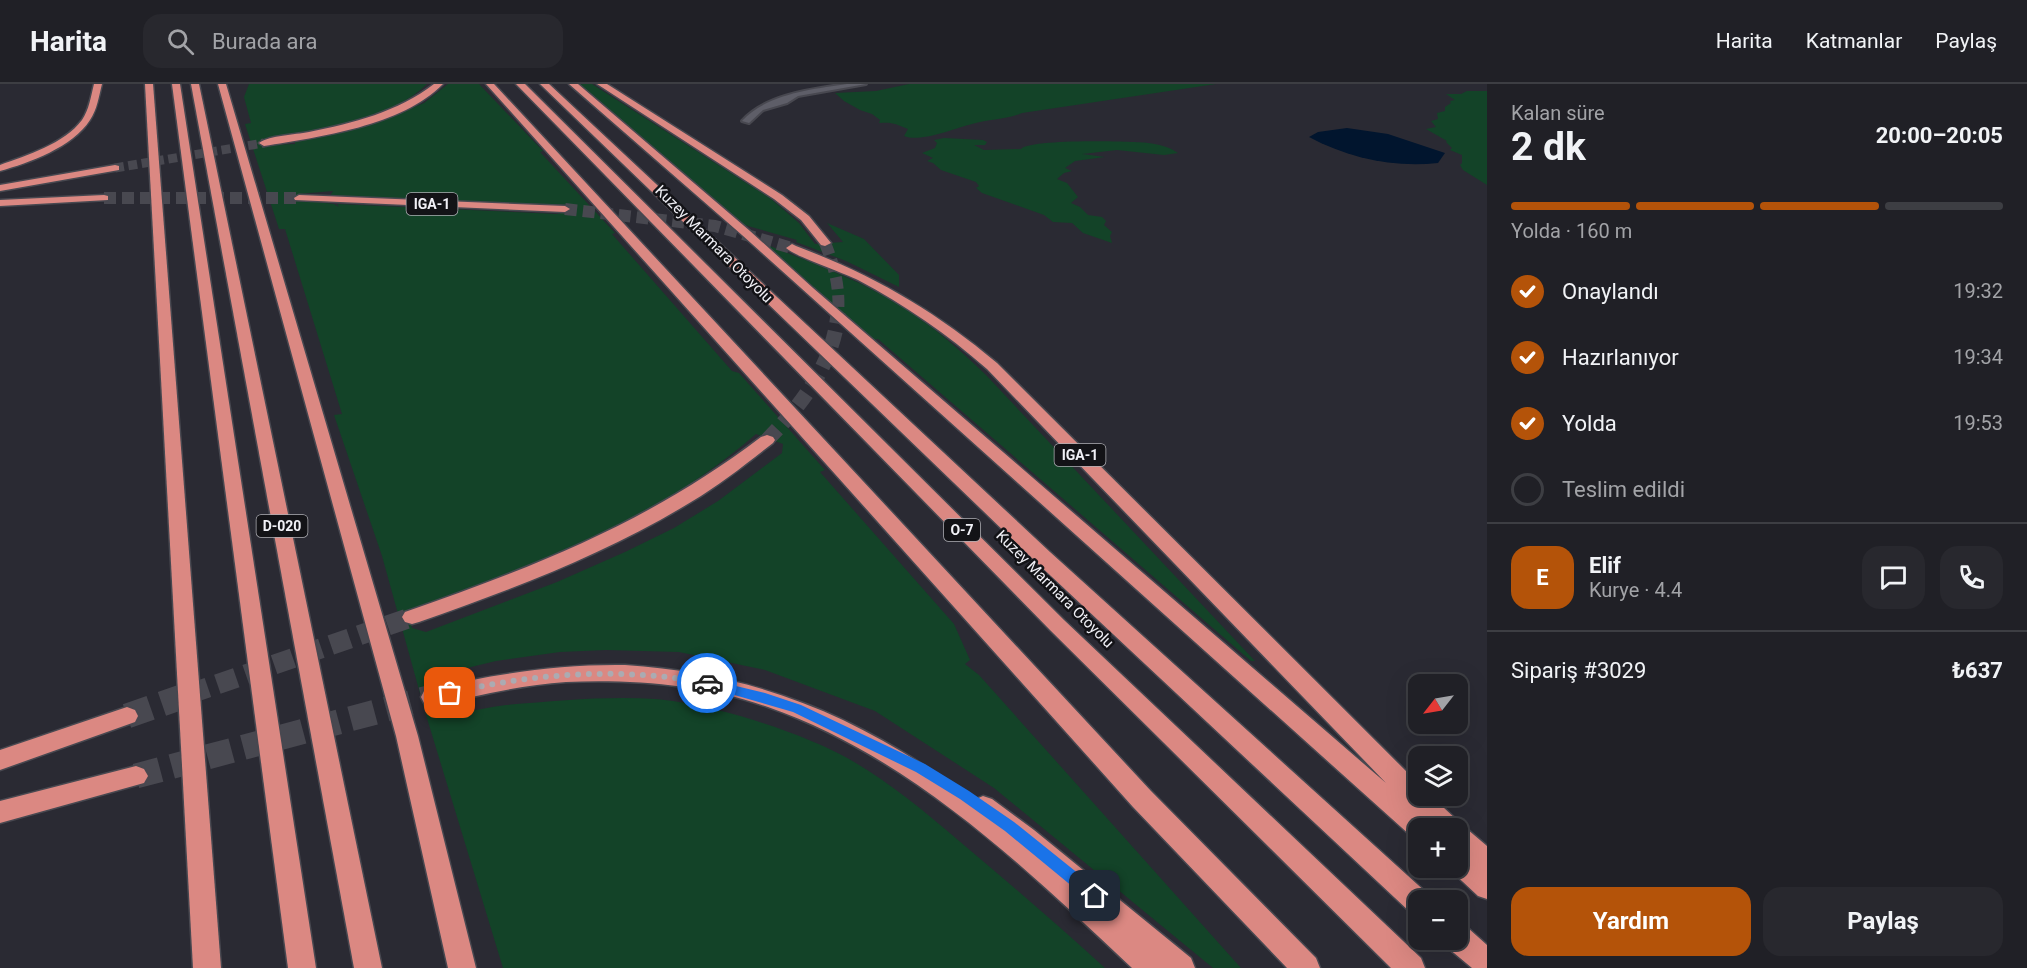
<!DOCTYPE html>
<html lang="tr">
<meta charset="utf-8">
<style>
body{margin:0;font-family:Roboto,sans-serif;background:#28282e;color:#f1f3f6;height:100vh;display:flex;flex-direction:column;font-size:22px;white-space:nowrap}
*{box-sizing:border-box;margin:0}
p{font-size:20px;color:#a2a3a7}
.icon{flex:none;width:33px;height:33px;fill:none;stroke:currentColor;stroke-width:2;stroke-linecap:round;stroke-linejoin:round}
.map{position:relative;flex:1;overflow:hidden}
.sheet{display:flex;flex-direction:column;background:#202026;width:540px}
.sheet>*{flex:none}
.needle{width:39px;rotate:239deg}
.tools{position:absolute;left:1408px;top:590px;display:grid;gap:12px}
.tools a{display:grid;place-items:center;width:60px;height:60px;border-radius:12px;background:#202026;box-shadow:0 6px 24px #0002,0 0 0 2px #3d3e43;font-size:30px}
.pin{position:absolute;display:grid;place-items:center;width:51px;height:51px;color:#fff;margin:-26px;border-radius:12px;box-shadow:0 3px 9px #0006}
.courier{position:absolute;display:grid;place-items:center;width:60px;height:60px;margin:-30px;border:4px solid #1a73e8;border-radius:50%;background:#fff;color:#222;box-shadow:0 2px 8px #0007}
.summary em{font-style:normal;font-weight:700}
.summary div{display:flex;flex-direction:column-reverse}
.summary{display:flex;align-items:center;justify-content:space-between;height:102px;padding:0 24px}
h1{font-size:39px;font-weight:700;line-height:45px}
.bar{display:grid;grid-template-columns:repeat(4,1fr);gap:9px 6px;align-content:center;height:72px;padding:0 24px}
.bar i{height:8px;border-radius:4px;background:#3d3e43}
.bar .on{background:#b45309}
.bar p{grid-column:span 4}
.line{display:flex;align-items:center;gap:15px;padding:0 24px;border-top:2px solid #3d3e43}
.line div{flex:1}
.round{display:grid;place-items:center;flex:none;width:63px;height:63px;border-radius:18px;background:#28282e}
ol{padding:0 24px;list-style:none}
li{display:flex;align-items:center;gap:18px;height:66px}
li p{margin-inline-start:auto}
li .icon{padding:6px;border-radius:50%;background:#b45309;color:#fff;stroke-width:4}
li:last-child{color:#a2a3a7}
li i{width:33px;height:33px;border:3px solid #3d3e43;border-radius:50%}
.primary-button{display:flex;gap:12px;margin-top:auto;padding:12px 24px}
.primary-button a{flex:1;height:69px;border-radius:18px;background:#b45309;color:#fff;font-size:24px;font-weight:700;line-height:69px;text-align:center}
.primary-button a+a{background:#28282e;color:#f1f3f6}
header{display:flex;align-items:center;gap:36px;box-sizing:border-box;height:84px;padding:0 30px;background:#202026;border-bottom:2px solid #3d3e43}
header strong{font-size:28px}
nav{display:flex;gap:33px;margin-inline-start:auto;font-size:21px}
.search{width:420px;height:54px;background:#28282e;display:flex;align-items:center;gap:15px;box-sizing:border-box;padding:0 21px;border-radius:18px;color:#a2a3a7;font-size:22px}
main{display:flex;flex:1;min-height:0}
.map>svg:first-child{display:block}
.green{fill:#134328;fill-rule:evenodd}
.water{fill:#01152e}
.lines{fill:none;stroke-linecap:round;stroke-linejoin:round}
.highway-tunnel-far4{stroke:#484850;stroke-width:9;stroke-dasharray:9 4.5;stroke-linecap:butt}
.highway-tunnel-far3{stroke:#484850;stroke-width:12;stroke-dasharray:12 6;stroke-linecap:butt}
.highway-tunnel-far2{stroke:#484850;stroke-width:15;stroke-dasharray:15 8;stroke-linecap:butt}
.highway-tunnel-far1{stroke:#484850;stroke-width:20;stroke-dasharray:20 10;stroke-linecap:butt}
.highway-tunnel{stroke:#484850;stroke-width:25;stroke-dasharray:25 12;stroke-linecap:butt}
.street-casing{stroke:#484850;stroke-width:4}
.highway-casing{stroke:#484850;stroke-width:3}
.street{fill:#5e5e68;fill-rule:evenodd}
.highway{fill:#db8882;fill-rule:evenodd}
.route{fill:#1a73e8}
.done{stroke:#ababb2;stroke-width:6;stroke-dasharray:0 10.8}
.labels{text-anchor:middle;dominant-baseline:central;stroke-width:5;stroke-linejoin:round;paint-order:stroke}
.shield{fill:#131317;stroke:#aeaeb4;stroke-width:1.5}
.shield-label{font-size:14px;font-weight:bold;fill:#f1f1f7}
.street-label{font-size:15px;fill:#f1f1f7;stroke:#131317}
</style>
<header>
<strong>Harita</strong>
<div class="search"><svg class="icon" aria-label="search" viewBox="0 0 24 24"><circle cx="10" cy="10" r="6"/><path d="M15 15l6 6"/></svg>Burada ara</div>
<nav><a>Harita</a><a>Katmanlar</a><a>Paylaş</a></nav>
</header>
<main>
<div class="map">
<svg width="1487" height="884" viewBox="0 0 1487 884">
<rect width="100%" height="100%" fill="#2a2a33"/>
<!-- green -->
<g class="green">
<path d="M249,0H427C397,31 332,44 291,52L289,50L264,57L266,61L295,60V58L343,48L385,35L424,19L448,0H479L543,67L540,68L615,149L612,150L732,287L739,289L825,386L820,388L954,540L970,576L965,580L979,591L1241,884H1213L994,704L875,627L765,586L679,568L606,566L560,568L496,577L442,590L426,601L434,626C459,632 481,624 506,621C556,617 605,612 655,615C710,619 801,648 849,675C888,697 924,727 958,756C1008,798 1057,840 1105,884H503L426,631L382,472L334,331L342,330L285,145H279L245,40L251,39L244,13ZM333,107L330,112L571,121L565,128L557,130L337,120L339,123L334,120L301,116L298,110ZM756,350L783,360L782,369L718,417L674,444L625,468L557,498L426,548L412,544L408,529C529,485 658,436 756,350Z"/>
<path d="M579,0H592L770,114L799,139L815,160L843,158L827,139L864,155L899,191V203L846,177L796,158L797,156L741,140Z"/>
<path d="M909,0H1216L1022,29C1006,36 989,35 972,40C955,44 921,59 904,52L908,45C895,40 894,38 879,39L880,36L872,30L860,26L844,17L835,9L876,7Z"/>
<path d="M1467,7H1487V101L1463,86L1460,81L1462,79V71L1450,66L1452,64L1446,58L1447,57L1426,45L1436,43L1431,37L1438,35L1437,29L1445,27V23L1451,19L1450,17L1455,16L1446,10H1461Z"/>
<path d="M944,54L983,56L987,58L985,61H974L984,66L1021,65C1031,55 1129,57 1148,59C1158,60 1170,63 1178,69L1164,71L1117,66L1082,70L1105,73L1075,77L1065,84L1072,87L1064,89L1057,95L1067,99L1078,113L1071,119L1080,123L1088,131L1102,133L1106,137L1104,141L1112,148L1110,152L1112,159L1083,149L1072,139L1053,138L1044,131L982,109L976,104L979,102L976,98L941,86L933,79L927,77L933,74L922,69L935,64L937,59L934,56Z"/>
<path d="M770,162C812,179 857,195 896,219C930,239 958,264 986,291L1255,577H1251L922,293L878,255L874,256L768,164Z"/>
</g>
<!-- water -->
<path class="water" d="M1347,44L1388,50L1445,69L1438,79C1394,84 1348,74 1309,53L1318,48Z"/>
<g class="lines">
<!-- highway-tunnel-far4 -->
<path class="highway-tunnel-far4" d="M115,84L264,59"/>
<!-- highway-tunnel-far3 -->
<g class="highway-tunnel-far3">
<path d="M104,114H299"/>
<path d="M565,125L715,142L792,164"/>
<path d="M825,159C835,184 840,204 838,231"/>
</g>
<!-- highway-tunnel-far2 -->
<path class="highway-tunnel-far2" d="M767,356C801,322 834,279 838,229"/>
<!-- highway-tunnel-far1 -->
<path class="highway-tunnel-far1" d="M189,610L412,533"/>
<!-- highway-tunnel -->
<g class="highway-tunnel">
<path d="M127,632L193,609"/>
<path d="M136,692L432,613"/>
</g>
<!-- street casing -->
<g class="street-casing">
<path id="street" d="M847,0H866L798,12L787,19L763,26L749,39L742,37C766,10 813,5 847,0Z"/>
</g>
<!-- highway casing -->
<g class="highway-casing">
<g id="highway">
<path d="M94,0H102C99,12 97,26 90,36C73,63 29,79 0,87V81C27,71 64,60 82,36C89,26 91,12 94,0Z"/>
<path d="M145,0H153L221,884H193Z"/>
<path d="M172,0H180L316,884H288Z"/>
<path d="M191,0H199L382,884H354Z"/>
<path d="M218,0H226L418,652L476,884H448L396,652Z"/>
<path d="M434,0H443C402,42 319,53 264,62L259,59C271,51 294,51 309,48C353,39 398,28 434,0Z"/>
<path d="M486,0H494L1151,707L1316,874L1320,884H1287L1133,723Z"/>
<path d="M516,0H525L1064,536L1421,874L1425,884H1391L1050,546Z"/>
<path d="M540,0H549L1050,468L1428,810L1431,816H1419V832L1410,828L1036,478Z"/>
<path d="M569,0H578L750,147L813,204L1386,699L987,285C947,250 905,221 858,196C842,188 796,173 786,164L792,160L796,162C873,191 934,226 997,279L1419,700V711H1430L1457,736L1460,742L1467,745L1487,762V815L1478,812L1447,783H1458V744H1419V755L1411,752L742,151Z"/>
<path d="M597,0H607L782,111L809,132L831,159L825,162L821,161L801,136L774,115Z"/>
<path d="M115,81L119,82V86L0,107V101Z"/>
<path d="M104,111L108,112V116L0,122V116Z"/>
<path d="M299,111L565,122L570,125L565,128L295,116L294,114Z"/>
<path d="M767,351L773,353L775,356L773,359C746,380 720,401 691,418C606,470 513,505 419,538L412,540L405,538L402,533L405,528C537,482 649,438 761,353Z"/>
<path d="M625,581C762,590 864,635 974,716L983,712L992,715L1034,746L1191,874L1195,884H1132C1024,783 911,673 768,623C705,601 634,595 566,598C521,601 476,612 432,622L424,619L421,613L424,607L432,604C497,590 559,580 625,581Z"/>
<path d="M127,623L135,626L138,632L135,638L0,686V666Z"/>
<path d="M136,682L144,685L148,692L144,699L0,739V717Z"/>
<path d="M1458,840L1468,844L1487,861V884H1472L1448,864L1445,855H1458Z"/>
</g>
</g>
<!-- street -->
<use href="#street" class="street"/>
<!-- highway -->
<use href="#highway" class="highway"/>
</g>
<!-- route -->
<path class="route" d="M707,595L765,609L801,621L925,680L969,707L1014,738L1100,807L1102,812L1100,817L1095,819L1090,817L1005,747L960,715L916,688L793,628L703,602V596Z"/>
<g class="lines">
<!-- done -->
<path class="done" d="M450,609C535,589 621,583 707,599"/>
</g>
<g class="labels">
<!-- shield labels -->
<g class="shield">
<rect x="406.5" y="109" width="51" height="22" rx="4.5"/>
<rect x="1054.5" y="360" width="51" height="22" rx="4.5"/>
<rect x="256.5" y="431" width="51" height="22" rx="4.5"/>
<rect x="944" y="435" width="36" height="22" rx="4.5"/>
</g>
<g class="shield-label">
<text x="432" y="120">IGA-1</text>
<text x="1080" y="371">IGA-1</text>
<text x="282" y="442">D-020</text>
<text x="962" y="446">O-7</text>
</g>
<!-- street labels -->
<g class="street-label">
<text transform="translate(714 160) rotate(45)">Kuzey Marmara Otoyolu</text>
<text transform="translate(1055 505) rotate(45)">Kuzey Marmara Otoyolu</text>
</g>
</g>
</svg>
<div class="tools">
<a><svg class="needle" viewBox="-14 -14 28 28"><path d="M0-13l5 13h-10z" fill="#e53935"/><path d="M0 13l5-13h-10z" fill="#a2a3a7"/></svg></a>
<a><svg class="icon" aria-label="layers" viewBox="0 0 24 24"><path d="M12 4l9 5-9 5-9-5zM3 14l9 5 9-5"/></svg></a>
<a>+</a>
<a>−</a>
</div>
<div class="pin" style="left:450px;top:609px;background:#ea580c"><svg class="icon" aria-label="bag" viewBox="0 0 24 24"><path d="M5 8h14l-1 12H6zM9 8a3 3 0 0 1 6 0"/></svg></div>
<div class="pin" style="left:1095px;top:812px;background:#1f2937"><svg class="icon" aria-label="home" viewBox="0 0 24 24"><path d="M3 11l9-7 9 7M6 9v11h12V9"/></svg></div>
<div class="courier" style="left:707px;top:599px"><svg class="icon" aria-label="car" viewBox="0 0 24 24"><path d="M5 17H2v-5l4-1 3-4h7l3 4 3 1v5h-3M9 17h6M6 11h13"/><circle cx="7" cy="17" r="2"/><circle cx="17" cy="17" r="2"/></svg></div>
</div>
<section class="sheet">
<div class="summary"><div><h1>2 dk</h1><p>Kalan süre</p></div><em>20:00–20:05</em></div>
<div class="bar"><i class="on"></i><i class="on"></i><i class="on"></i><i></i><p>Yolda · 160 m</p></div>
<ol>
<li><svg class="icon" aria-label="check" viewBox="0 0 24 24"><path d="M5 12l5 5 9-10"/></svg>Onaylandı<p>19:32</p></li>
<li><svg class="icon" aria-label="check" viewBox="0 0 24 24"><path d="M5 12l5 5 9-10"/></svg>Hazırlanıyor<p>19:34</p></li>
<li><svg class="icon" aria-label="check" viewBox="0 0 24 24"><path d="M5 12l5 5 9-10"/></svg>Yolda<p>19:53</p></li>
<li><i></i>Teslim edildi</li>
</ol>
<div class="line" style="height:108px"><b class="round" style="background:#b45309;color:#fff">E</b><div><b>Elif</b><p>Kurye · 4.4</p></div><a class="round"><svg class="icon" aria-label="chat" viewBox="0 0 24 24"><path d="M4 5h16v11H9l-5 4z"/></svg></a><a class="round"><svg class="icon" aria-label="phone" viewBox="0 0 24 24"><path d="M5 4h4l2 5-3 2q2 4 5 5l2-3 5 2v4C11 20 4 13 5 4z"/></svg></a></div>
<div class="line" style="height:78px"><div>Sipariş #3029</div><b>₺637</b></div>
<div class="primary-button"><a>Yardım</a><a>Paylaş</a></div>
</section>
</main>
